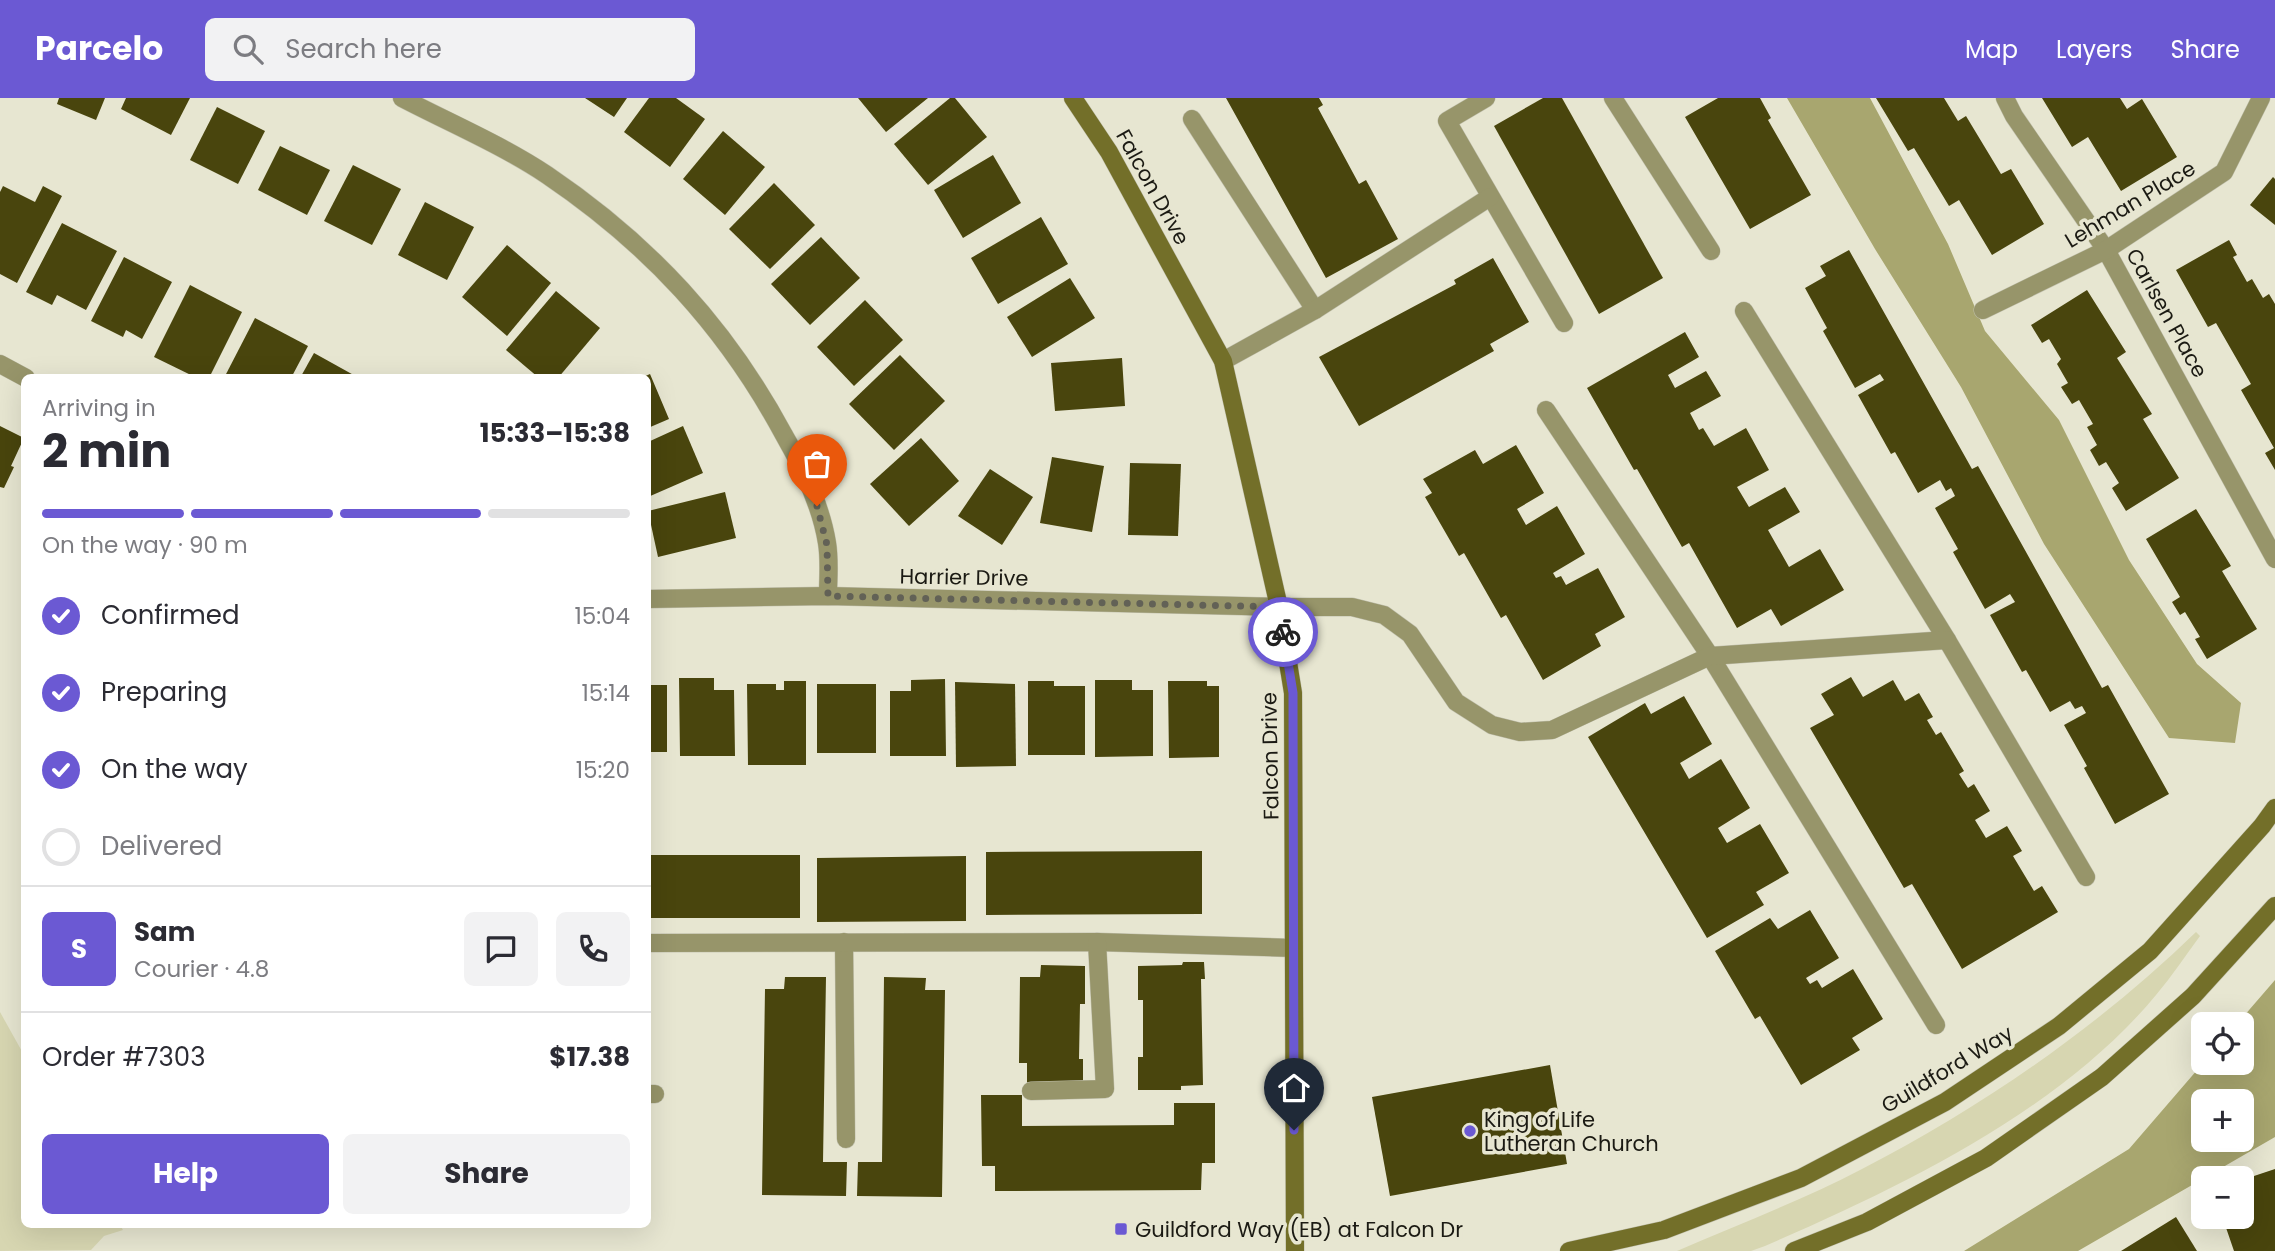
<!DOCTYPE html>
<meta charset="utf-8">
<style>
body{margin:0;font-family:Poppins,sans-serif;background:#f2f2f3;color:#2b2b33;height:100vh;display:flex;flex-direction:column;font-size:26px;white-space:nowrap}
*{box-sizing:border-box;margin:0}
p{font-size:23px;color:#7c7c81}
.icon{flex:none;width:38px;height:38px;fill:none;stroke:currentColor;stroke-width:2;stroke-linecap:round;stroke-linejoin:round}
.map{position:relative;flex:1;overflow:hidden}
.details{position:absolute;left:21px;top:276px;width:630px;height:854px;display:flex;flex-direction:column;background:#fff;border-radius:10px;box-shadow:0 7px 28px #0002}
.details>*{flex:none}
.fabs{position:absolute;left:2191px;top:914px;display:grid;gap:14px}
.fabs a{display:grid;place-items:center;width:63px;height:63px;border-radius:10px;background:#fff;box-shadow:0 7px 28px #0002;font-size:35px}
.pin{position:absolute;display:grid;place-items:center;width:60px;height:60px;color:#fff;margin:-72px -30px;border-radius:50% 50% 50% 0;rotate:-45deg;box-shadow:0 0 7px #0007}
.pin .icon{rotate:45deg}
.courier{position:absolute;display:grid;place-items:center;width:70px;height:70px;margin:-35px;border:5px solid #6b59d3;border-radius:50%;background:#fff;color:#222;box-shadow:0 2px 9px #0007}
.head em{font-style:normal;font-weight:700}
.head div{display:flex;flex-direction:column-reverse}
.head{display:flex;align-items:center;justify-content:space-between;height:119px;padding:0 21px}
h1{font-size:46px;font-weight:700;line-height:52px}
.bar{display:grid;grid-template-columns:repeat(4,1fr);gap:10px 7px;align-content:center;height:84px;padding:0 21px}
.bar i{height:9px;border-radius:5px;background:#e1e1e2}
.bar .selected{background:#6b59d3}
.bar p{grid-column:span 4}
.line{display:flex;align-items:center;gap:18px;padding:0 21px;border-top:2px solid #e1e1e2}
.line div{flex:1}
.round{display:grid;place-items:center;flex:none;width:74px;height:74px;border-radius:10px;background:#f2f2f3}
ol{padding:0 21px;list-style:none}
li{display:flex;align-items:center;gap:21px;height:77px}
li p{margin-inline-start:auto}
li .icon{padding:7px;border-radius:50%;background:#6b59d3;color:#fff;stroke-width:4}
li:last-child{color:#7c7c81}
li i{width:38px;height:38px;border:4px solid #e1e1e2;border-radius:50%}
.cta{display:flex;gap:14px;margin-top:auto;padding:14px 21px}
.cta a{flex:1;height:80px;border-radius:10px;background:#6b59d3;color:#fff;font-size:28px;font-weight:700;line-height:80px;text-align:center}
.cta a+a{background:#f2f2f3;color:#2b2b33}
header{display:flex;align-items:center;gap:42px;box-sizing:border-box;height:98px;padding:0 35px;background:#6b59d3;color:#fff}
header strong{font-size:33px}
nav{display:flex;gap:38px;margin-inline-start:auto;font-size:24px}
.search{width:490px;height:63px;background:#f2f2f3;display:flex;align-items:center;gap:18px;box-sizing:border-box;padding:0 24px;border-radius:10px;color:#7c7c81;font-size:26px}
.map>svg:first-child{display:block}
.green{fill:#d7d6b1}
.forest{fill:#a8a66f;fill-rule:evenodd}
.building{fill:#49450d}
.lines{fill:none;stroke-linecap:round;stroke-linejoin:round}
.lane-casing{stroke:#c2c1af;stroke-width:19}
.street-casing{stroke:#c2c1af;stroke-width:19}
.secondary-casing{stroke:#c2c1af;stroke-width:19}
.lane{stroke:#97956a;stroke-width:18}
.street{stroke:#97956a;stroke-width:18}
.secondary{stroke:#736f29;stroke-width:18}
.done{stroke:#626156;stroke-width:7;stroke-dasharray:0 12.6}
.route{stroke:#6b59d3;stroke-width:9}
.poi-dot{fill:#6b59d3;stroke:#e7e6d1;stroke-width:2.5}
.labels{text-anchor:middle;dominant-baseline:central;stroke-width:7;stroke-linejoin:round;paint-order:stroke}
.street-label{font-size:21px;fill:#1b1a13;stroke:#e7e6d1}
.poi-label{font-size:21px;fill:#1b1a13;stroke:#e7e6d1;text-anchor:start}
</style>
<header>
<strong>Parcelo</strong>
<div class="search"><svg class="icon" aria-label="search" viewBox="0 0 24 24"><circle cx="10" cy="10" r="6"/><path d="M15 15l6 6"/></svg>Search here</div>
<nav><a>Map</a><a>Layers</a><a>Share</a></nav>
</header>
<div class="map">
<svg width="2275" height="1153" viewBox="0 0 2275 1153">
<rect width="100%" height="100%" fill="#e7e6d1"/>
<!-- green -->
<g class="green">
<path d="M2196,834L2200,838C2186,857 2172,878 2156,897C2060,1013 1901,1089 1765,1148L1751,1153H1677C1739,1126 1803,1102 1862,1071C1984,1008 2098,929 2196,834Z"/>
<path d="M0,914L24,957V1127H120L123,1132L104,1138L91,1152L0,1153Z"/>
</g>
<!-- forest -->
<g class="forest">
<path d="M1787,0H1870L1948,146L1985,233L2059,322L2129,462L2197,566L2241,605L2235,645L2169,640L2044,446L1961,289L1875,151Z"/>
<path d="M2275,882V1039L2078,1153H1964L2129,1051L2204,964H2242V926H2237ZM2203,1003H2242V1041H2203Z"/>
</g>
<!-- building -->
<g class="building">
<path d="M59,0H105L96,22L57,6Z"/>
<path d="M126,0H190L171,37L121,11Z"/>
<path d="M585,0H627L614,19Z"/>
<path d="M649,0H676L705,21L670,69L624,34Z"/>
<path d="M858,0H928L886,34Z"/>
<path d="M950,0H955L987,39L928,87L894,46Z"/>
<path d="M1226,0H1319L1323,7L1318,10L1359,86L1366,82L1398,141L1326,180Z"/>
<path d="M1543,0H1562L1663,180L1599,216L1494,28Z"/>
<path d="M1718,0H1760L1771,20L1768,22L1811,97L1750,131L1685,19Z"/>
<path d="M1876,0H1944L1958,23L1966,18L2001,76L2011,71L2044,126L1992,157L1959,102L1949,108L1914,50L1908,53Z"/>
<path d="M2042,0H2120L2127,11L2142,1L2177,59L2121,93L2088,39L2072,49Z"/>
<path d="M217,9L265,33L238,86L190,62Z"/>
<path d="M723,33L765,69L725,117L683,81Z"/>
<path d="M280,48L330,72L307,117L258,92Z"/>
<path d="M993,57L1021,105L963,140L934,92Z"/>
<path d="M353,67L401,91L372,147L324,123Z"/>
<path d="M2273,79L2275,81V127L2250,107Z"/>
<path d="M774,85L815,127L770,171L729,131Z"/>
<path d="M3,88L35,104L43,88L62,98L17,185L0,176V94Z"/>
<path d="M425,104L474,129L447,182L398,157Z"/>
<path d="M1041,119L1068,166L998,206L971,160Z"/>
<path d="M62,125L117,153L86,212L57,197L52,207L26,194Z"/>
<path d="M821,139L860,180L810,227L771,186Z"/>
<path d="M2229,142L2237,157L2233,159L2247,184L2252,181L2263,200L2269,196L2275,206V372L2265,355L2274,350L2241,292L2251,286L2216,225L2208,229L2176,172Z"/>
<path d="M507,147L551,185L507,238L462,199Z"/>
<path d="M1849,152L1972,371L1978,368L2102,590L2108,587L2169,696L2115,726L2084,670L2087,668L2064,627L2086,615L2082,608L2075,611L2070,603L2050,614L2026,572L2022,574L1990,517L2015,504L2010,496L1985,511L1953,454L1958,451L1935,410L1955,398L1951,390L1946,393L1940,382L1918,395L1895,354L1891,356L1858,297L1884,282L1880,276L1855,290L1823,233L1827,230L1805,190L1826,178L1820,168Z"/>
<path d="M124,159L172,184L142,241L126,232L123,239L91,223Z"/>
<path d="M1493,160L1529,224L1490,246L1494,253L1359,328L1319,259L1456,186L1454,182Z"/>
<path d="M1070,180L1095,220L1032,259L1007,219Z"/>
<path d="M190,187L242,214L209,280H197L154,259Z"/>
<path d="M2087,192L2126,254L2117,260L2152,316L2143,321L2179,380L2126,413L2112,390L2119,385L2106,364L2099,368L2090,352L2097,347L2087,329L2093,326L2079,302L2072,306L2061,289L2068,285L2057,266L2061,261L2049,241L2042,245L2031,227Z"/>
<path d="M556,193L600,230L558,280H539L506,252Z"/>
<path d="M865,202L903,242L854,288L817,249Z"/>
<path d="M255,220L308,248L291,280H224Z"/>
<path d="M1685,234L1699,259L1668,277L1675,290L1706,273L1721,298L1690,315L1699,332L1703,330L1714,348L1746,330L1769,372L1737,389L1749,409L1785,389L1800,414L1768,432L1789,469L1820,451L1844,492L1781,528L1771,511L1737,530L1689,445L1682,449L1637,371L1634,372L1587,290Z"/>
<path d="M314,255L359,280H300Z"/>
<path d="M900,257L945,303L894,352L849,306Z"/>
<path d="M1122,260L1125,308L1055,313L1051,265Z"/>
<path d="M650,276L669,321L648,330V280H641Z"/>
<path d="M0,328L24,340L11,368L14,369L4,390L0,389Z"/>
<path d="M683,328L703,375L648,399V344Z"/>
<path d="M921,340L959,383L909,428L870,386Z"/>
<path d="M1516,347L1544,395L1517,411L1526,427L1557,408L1585,456L1553,475L1556,480L1561,478L1566,487L1598,470L1625,519L1595,536L1601,548L1543,582L1506,517L1501,520L1464,455L1459,458L1425,399L1432,395L1423,381L1475,352L1483,366Z"/>
<path d="M1052,359L1104,368L1092,434L1040,425Z"/>
<path d="M1130,365L1181,366L1178,438L1128,437Z"/>
<path d="M990,371L1033,399L1002,447L958,418Z"/>
<path d="M725,394L736,440L658,459L648,413Z"/>
<path d="M2196,411L2231,468L2222,473L2257,531L2207,561L2195,541L2200,539L2185,514L2180,517L2172,504L2180,499L2146,441Z"/>
<path d="M1851,579L1863,599L1893,582L1905,603L1919,595L1933,619L1927,622L1936,637L1941,634L1964,673L1959,676L1968,690L1974,686L1990,713L1975,722L1986,740L2007,728L2022,753L2013,758L2034,793L2042,788L2058,814L1962,871L1912,786L1904,790L1810,630L1834,617L1821,596Z"/>
<path d="M679,580H714V592H734L735,658H680Z"/>
<path d="M945,581L946,658H890V593H911V582Z"/>
<path d="M1095,582H1132V592H1153V658L1095,659Z"/>
<path d="M784,583H806V667H748L747,586H776V592H784Z"/>
<path d="M1028,583H1054V588H1085V657H1028Z"/>
<path d="M1168,583H1207V588H1219V659L1169,660Z"/>
<path d="M955,584L1015,586L1016,668L956,669Z"/>
<rect x="817" y="586" width="59" height="69"/>
<rect x="648" y="587" width="19" height="67"/>
<path d="M1684,598L1712,646L1680,665L1689,681L1721,661L1750,710L1718,730L1727,745L1760,726L1789,775L1756,794L1764,807L1707,840L1588,639L1645,605L1651,616Z"/>
<path d="M1202,753V816L986,817V754Z"/>
<rect x="648" y="757" width="152" height="63"/>
<path d="M966,758V823L817,824V760Z"/>
<path d="M1810,812L1839,860L1806,880L1810,886L1817,882L1822,890L1853,871L1883,921L1852,940L1860,952L1801,987L1760,918L1755,921L1715,853L1770,820L1778,831Z"/>
<path d="M1183,864H1204L1205,881H1201L1203,987L1181,988V992H1138V959H1143V902H1138V868L1182,867Z"/>
<path d="M1041,867L1085,868V906H1080L1079,961H1083V987L1027,986V965H1019L1020,879H1040Z"/>
<path d="M785,879H826L823,1064H847L846,1098L762,1097L765,891H784Z"/>
<path d="M884,879L926,880L925,892H945L942,1099L857,1098L858,1064H882Z"/>
<path d="M1550,967L1567,1066L1390,1098L1372,999Z"/>
<path d="M981,997H1022V1028L1174,1027V1005H1215V1065H1202L1201,1092L995,1093V1068H982Z"/>
<path d="M2275,1071V1153H2234L2222,1118H2242V1082Z"/>
<path d="M2176,1119L2197,1153H2121Z"/>
</g>
<g class="lines">
<!-- lane casing -->
<g class="lane-casing">
<g id="lane">
<path d="M1486,0L1447,23L1564,225"/>
<path d="M1613,0L1711,153"/>
<path d="M1192,21L1315,212"/>
<path d="M1744,213L1947,542L2086,779"/>
<path d="M1223,263L1315,212L1490,99"/>
<path d="M1546,312L1710,558L1936,927"/>
<path d="M1279,509H1352L1384,517L1410,536L1456,604L1492,627L1520,634L1552,632L1710,558L1947,542"/>
<path d="M844,844L846,1041"/>
<path d="M648,845L1097,844L1293,850"/>
<path d="M1031,993L1105,991L1097,844"/>
<path d="M648,996H655"/>
</g>
</g>
<!-- street casing -->
<g class="street-casing">
<g id="street">
<path d="M402,0C450,25 502,47 547,77C649,146 726,229 784,337C803,370 821,407 827,445C830,463 828,480 828,498"/>
<path d="M2005,0L2014,18L2106,152L2275,461"/>
<path d="M1983,212L2106,152L2224,74L2261,0"/>
<path d="M0,266L26,280"/>
<path d="M648,501L828,498L1279,509"/>
</g>
</g>
<!-- secondary casing -->
<g class="secondary-casing">
<g id="secondary">
<path d="M1073,0L1109,54L1223,263L1279,509L1293,595L1295,1153"/>
<path d="M1569,1153L1664,1132L1801,1080L1945,1004L2059,928L2150,853L2262,728L2275,710"/>
<path d="M1794,1153L1867,1124L1986,1060L2102,979L2193,898L2275,808"/>
</g>
</g>
<!-- lane -->
<use href="#lane" class="lane"/>
<!-- street -->
<use href="#street" class="street"/>
<!-- secondary -->
<use href="#secondary" class="secondary"/>
</g>
<g class="lines">
<!-- done -->
<path class="done" d="M817,408L827,447L828,498L1279,509L1283,534"/>
<!-- route -->
<path class="route" d="M1283,534L1293,595L1294,1032"/>
</g>
<!-- markers -->
<g class="poi-dot">
<circle cx="1470" cy="1033" r="7"/>
<rect x="1114" y="1124" width="14" height="14" rx="3.5"/>
</g>
<g class="labels">
<!-- street labels -->
<g class="street-label">
<text transform="translate(1153 89) rotate(61)">Falcon Drive</text>
<text transform="translate(2130 106) rotate(-31)">Lehman Place</text>
<text transform="translate(2167 215) rotate(61)">Carlsen Place</text>
<text transform="translate(964 479) rotate(1)">Harrier Drive</text>
<text transform="translate(1270 658) rotate(-91)">Falcon Drive</text>
<text transform="translate(1947 971) rotate(-31)">Guildford Way</text>
</g>
<!-- poi labels -->
<g class="poi-label">
<text x="1484" y="1021">King of Life<tspan x="1484" dy="24">Lutheran Church</tspan></text>
<text x="1135" y="1131">Guildford Way (EB) at Falcon Dr</text>
</g>
</g>
</svg>
<div class="fabs">
<a><svg class="icon" aria-label="locate" viewBox="0 0 24 24"><circle cx="12" cy="12" r="6"/><path d="M12 2v4M12 18v4M2 12h4M18 12h4"/></svg></a>
<a>+</a>
<a>−</a>
</div>
<div class="pin" style="left:817px;top:408px;background:#ea580c"><svg class="icon" aria-label="bag" viewBox="0 0 24 24"><path d="M5 8h14l-1 12H6zM9 8a3 3 0 0 1 6 0"/></svg></div>
<div class="pin" style="left:1294px;top:1032px;background:#1f2937"><svg class="icon" aria-label="home" viewBox="0 0 24 24"><path d="M3 11l9-7 9 7M6 9v11h12V9"/></svg></div>
<div class="courier" style="left:1283px;top:534px"><svg class="icon" aria-label="bike" viewBox="0 0 24 24"><circle cx="6" cy="16" r="4"/><circle cx="18" cy="16" r="4"/><path d="M6 16l4-8h5l3 8M10 8l3 8H6M13 5h3"/></svg></div>
<section class="details">
<div class="head"><div><h1>2 min</h1><p>Arriving in</p></div><em>15:33–15:38</em></div>
<div class="bar"><i class="selected"></i><i class="selected"></i><i class="selected"></i><i></i><p>On the way · 90 m</p></div>
<ol>
<li><svg class="icon" aria-label="check" viewBox="0 0 24 24"><path d="M5 12l5 5 9-10"/></svg>Confirmed<p>15:04</p></li>
<li><svg class="icon" aria-label="check" viewBox="0 0 24 24"><path d="M5 12l5 5 9-10"/></svg>Preparing<p>15:14</p></li>
<li><svg class="icon" aria-label="check" viewBox="0 0 24 24"><path d="M5 12l5 5 9-10"/></svg>On the way<p>15:20</p></li>
<li><i></i>Delivered</li>
</ol>
<div class="line" style="height:126px"><b class="round" style="background:#6b59d3;color:#fff">S</b><div><b>Sam</b><p>Courier · 4.8</p></div><a class="round"><svg class="icon" aria-label="chat" viewBox="0 0 24 24"><path d="M4 5h16v11H9l-5 4z"/></svg></a><a class="round"><svg class="icon" aria-label="phone" viewBox="0 0 24 24"><path d="M5 4h4l2 5-3 2q2 4 5 5l2-3 5 2v4C11 20 4 13 5 4z"/></svg></a></div>
<div class="line" style="height:91px"><div>Order #7303</div><b>$17.38</b></div>
<div class="cta"><a>Help</a><a>Share</a></div>
</section>
</div>
